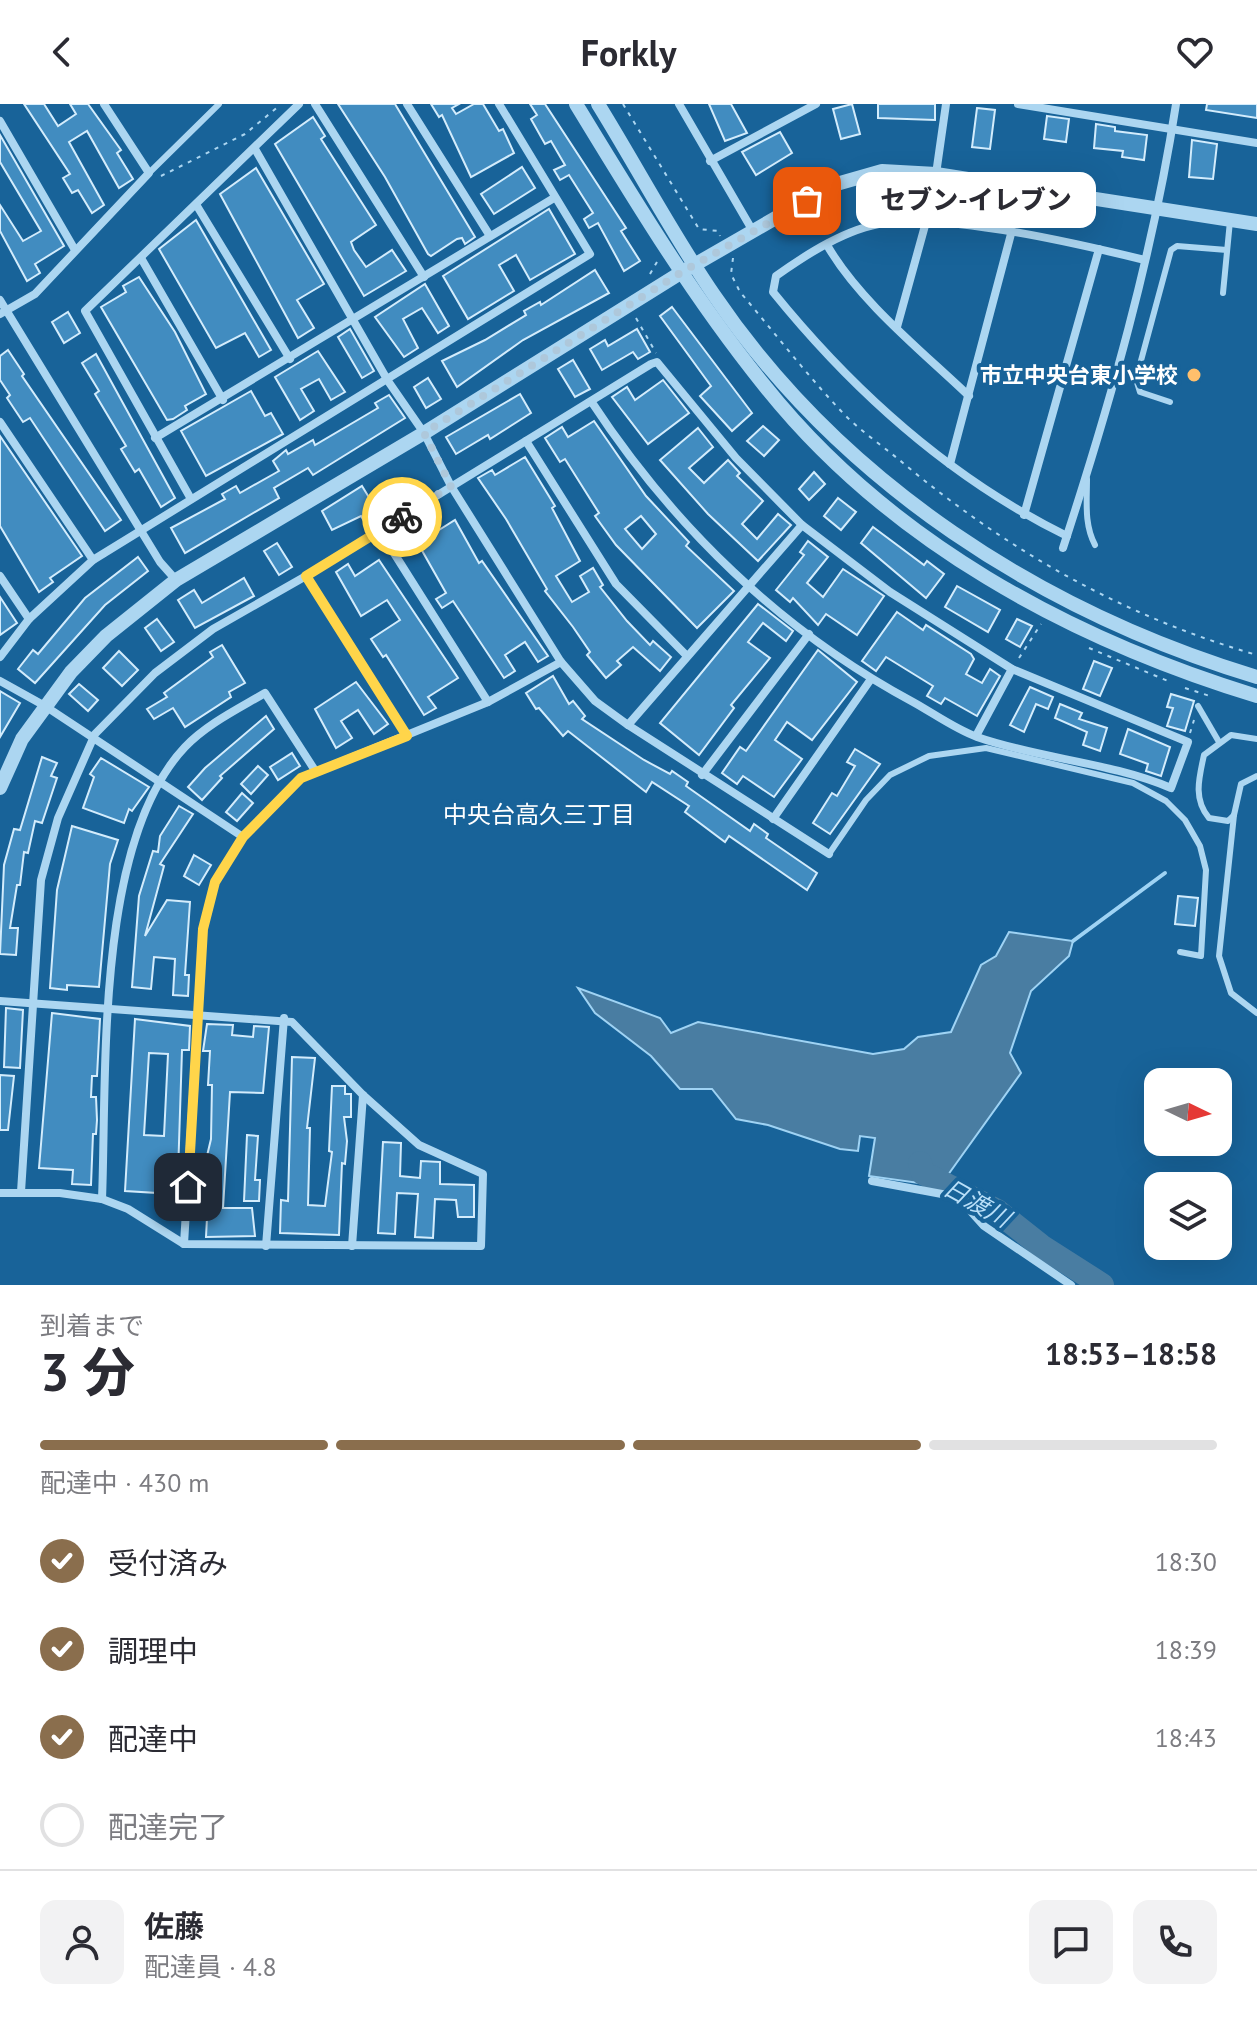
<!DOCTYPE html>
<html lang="ja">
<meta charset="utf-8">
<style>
body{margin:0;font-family:"PT Sans","Noto Sans JP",sans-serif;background:#f2f2f3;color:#2b2b33;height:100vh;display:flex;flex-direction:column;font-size:30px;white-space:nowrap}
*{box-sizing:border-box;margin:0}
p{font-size:26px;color:#7c7c81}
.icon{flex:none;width:44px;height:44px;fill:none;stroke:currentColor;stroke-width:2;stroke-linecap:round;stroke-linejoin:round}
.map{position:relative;height:1181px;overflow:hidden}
.drawer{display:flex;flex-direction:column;background:#fff;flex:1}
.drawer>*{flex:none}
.needle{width:52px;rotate:95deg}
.fabs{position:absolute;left:1144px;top:964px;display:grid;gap:16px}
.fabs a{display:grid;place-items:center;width:88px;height:88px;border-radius:16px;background:#fff;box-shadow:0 8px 32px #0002;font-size:40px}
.pin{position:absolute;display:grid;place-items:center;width:68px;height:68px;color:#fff;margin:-34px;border-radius:16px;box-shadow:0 4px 12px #0006}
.courier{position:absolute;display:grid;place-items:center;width:80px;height:80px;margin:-40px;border:6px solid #ffd54a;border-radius:50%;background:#fff;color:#222;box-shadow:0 2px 10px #0007}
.bubble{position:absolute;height:56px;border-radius:16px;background:#fff;box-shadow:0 8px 32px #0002;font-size:26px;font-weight:800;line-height:56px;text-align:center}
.overview em{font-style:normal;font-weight:800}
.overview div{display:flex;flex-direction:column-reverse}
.overview{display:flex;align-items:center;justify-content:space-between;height:136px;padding:0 40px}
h1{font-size:52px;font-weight:800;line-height:60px}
.bar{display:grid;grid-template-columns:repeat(4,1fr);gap:12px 8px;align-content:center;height:96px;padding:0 40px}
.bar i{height:10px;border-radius:6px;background:#e1e1e2}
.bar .active{background:#8a6e4d}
.bar p{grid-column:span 4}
.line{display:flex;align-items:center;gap:20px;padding:0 40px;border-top:2px solid #e1e1e2}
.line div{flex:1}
.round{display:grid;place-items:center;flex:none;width:84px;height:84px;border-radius:16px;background:#f2f2f3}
ol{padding:0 40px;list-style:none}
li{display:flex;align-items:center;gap:24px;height:88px}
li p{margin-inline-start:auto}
li .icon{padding:8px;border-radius:50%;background:#8a6e4d;color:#fff;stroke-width:4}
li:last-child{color:#7c7c81}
li i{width:44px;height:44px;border:4px solid #e1e1e2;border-radius:50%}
header{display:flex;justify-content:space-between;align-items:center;height:104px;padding:0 40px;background:#fff;font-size:36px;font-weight:800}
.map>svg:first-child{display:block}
.water{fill:#497da2;stroke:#9fd3f4;stroke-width:2}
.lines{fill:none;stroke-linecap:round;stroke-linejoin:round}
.stream{stroke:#9fd3f4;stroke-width:4}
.river{stroke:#497da2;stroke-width:24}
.building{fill:#418cc0;stroke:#d3ecfc;stroke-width:2;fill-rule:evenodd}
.path{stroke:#acd6f1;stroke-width:2;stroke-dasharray:4 6;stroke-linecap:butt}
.service{stroke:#acd6f1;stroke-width:6}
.minor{stroke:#acd6f1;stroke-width:8}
.tertiary{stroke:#acd6f1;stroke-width:14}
.done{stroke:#aec8db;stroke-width:8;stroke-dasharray:0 14.4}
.route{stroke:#ffd54a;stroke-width:10}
.poi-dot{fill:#ffbf6c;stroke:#186399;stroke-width:3}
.labels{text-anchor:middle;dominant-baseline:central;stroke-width:8;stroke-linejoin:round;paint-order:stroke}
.poi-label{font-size:22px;font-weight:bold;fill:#fff;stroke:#186399;text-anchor:end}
.neighbourhood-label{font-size:24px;fill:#fff;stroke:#186399}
.water-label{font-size:24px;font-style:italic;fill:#b9dff8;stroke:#186399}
</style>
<header><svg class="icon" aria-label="back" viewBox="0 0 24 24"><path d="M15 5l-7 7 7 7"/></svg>Forkly<svg class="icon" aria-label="heart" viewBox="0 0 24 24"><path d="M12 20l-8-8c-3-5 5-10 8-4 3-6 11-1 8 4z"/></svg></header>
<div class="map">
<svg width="1257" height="1181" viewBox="0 0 1257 1181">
<rect width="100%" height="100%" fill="#186399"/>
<!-- water -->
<path class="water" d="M1009,828L1073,837L1069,852L1031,887L1010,949L1021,969L940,1082L869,1072L875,1034L860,1032L858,1047L840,1045L768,1021L736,1015L712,985H680L651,952L595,909L578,884L660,914L671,929L698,918L873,950L904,945L918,933L951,928L981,861L996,852Z"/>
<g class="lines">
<!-- stream -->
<path class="stream" d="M1073,837L1165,769"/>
<!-- river -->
<path class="river" d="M920,1059L923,1069L997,1107L1041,1142L1102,1181"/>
</g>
<!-- building -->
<g class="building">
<path d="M24,0H44L58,22L76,10L70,0H88L121,46L117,49L133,75L119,84L87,27L69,38L104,101L92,109L78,86L72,89L63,74L70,70Z"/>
<path d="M338,0H395L475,133L465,140L462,134L457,135L431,152L428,150L385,73Z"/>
<path d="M431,0H459L452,4L456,10L474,0H483L499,27L503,25L514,49L471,73L442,11L439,13Z"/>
<path d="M530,0H545L626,124L621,127L640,157L624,167L598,119L589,124L584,115L593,109L569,71L560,76L554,66L565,61L551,37L545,40L531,15L537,11Z"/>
<path d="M709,0H731L747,29L725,37Z"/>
<path d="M852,0L860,30L841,35L833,5Z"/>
<path d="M878,0H935V16L878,14Z"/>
<path d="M1207,0H1257V14L1206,6Z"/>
<path d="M977,4L995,6L990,45L972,43Z"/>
<path d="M1047,12L1069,15L1066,38L1044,35Z"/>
<path d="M313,13L325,32L321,35L376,121L351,138L354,146L366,163L392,146L406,167L364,192L275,40Z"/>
<path d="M1096,20L1115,23V27L1147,31L1144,56L1122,53L1123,47L1094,44Z"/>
<path d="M780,28L792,49L756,71L742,48Z"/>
<path d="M0,31L64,142L35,160L40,169L27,177L0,127V101L23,137L41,127L0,58Z"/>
<path d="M1192,36L1217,40L1213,75L1189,73Z"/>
<path d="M522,63L535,84L494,110L481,90Z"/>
<path d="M256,64L324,180L297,196L314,224L298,234L220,90Z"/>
<path d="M549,105L575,150L530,176L516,151L499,161L514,187L468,215L443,172Z"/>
<path d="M196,116L271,246L259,253L245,229L216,244L159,145Z"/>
<path d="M595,166L609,189L523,236L457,283L442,257L485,236L526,211L524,207L540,198L541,201Z"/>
<path d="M139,173L175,228L206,290L185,302L187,306L173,315L167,316L101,203L126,188L123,182Z"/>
<path d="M425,180L449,222L438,229L422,204L403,215L418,244L404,253L375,213Z"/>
<path d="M672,203L752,309L732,327L700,292L711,282L660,212Z"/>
<path d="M68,208L80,229L64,239L52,218Z"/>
<path d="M350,225L374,267L362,274L338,233Z"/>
<path d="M637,225L650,248L638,255L633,248L602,266L590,245L605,236L608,242Z"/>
<path d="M8,246L24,270L22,272L121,416L105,427L30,314L23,318L7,294L10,291L0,276V252Z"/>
<path d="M318,247L345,288L331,296L319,275L301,285L314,307L300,316L275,273Z"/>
<path d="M96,250L175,394L161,403L139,365L135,368L121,345L126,342L95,290L99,287L82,259Z"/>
<path d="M573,256L590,285L575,293L558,265Z"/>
<path d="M428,274L441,295L426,304L414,283Z"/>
<path d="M663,276L689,309L648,340L612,293L627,283L635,296Z"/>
<path d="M251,287L265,312L271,309L283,330L206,372L181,327Z"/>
<path d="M520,290L531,309L490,335L488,331L456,350L446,333Z"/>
<path d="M389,291L405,314L313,371L308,364L274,384L279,394L185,449L171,424L225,395L222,390L236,382L240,389L279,367L273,357L286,346L288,350L313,336L315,341L378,304L375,299Z"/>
<path d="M594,317L646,392L689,438L686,442L734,487L697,524L616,441L595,412L599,409L565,355L560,358L545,334L562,323L568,333ZM641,412L656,430L642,445L625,425Z"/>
<path d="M763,322L779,336L764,352L747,337Z"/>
<path d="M698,324L713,343L689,364L704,379L728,356L740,369L737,372L763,397L742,420L757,435L778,410L791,421L758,457L708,410L660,356Z"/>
<path d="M0,332L82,452L50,474L53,478L39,488L0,422Z"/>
<path d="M525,353L555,402L552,404L580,457L556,472L572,498L589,488L580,472L593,464L603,481L600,483L627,517L650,541L653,537L671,553L660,567L633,543L617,557L621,561L606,574L587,551L590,548L573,523L545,487L547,485L506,415L478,374L492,366L495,371Z"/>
<path d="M814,368L825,380L809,396L799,385Z"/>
<path d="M362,382L378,408L364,417L361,412L332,426L322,407Z"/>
<path d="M838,394L856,408L841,426L824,412Z"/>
<path d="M419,413L431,431L455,416L479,459L482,457L548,552L538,558L525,538L505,551L515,567L504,574L453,497L442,504L436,495L446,489L407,420Z"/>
<path d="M873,423L924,461L927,457L944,470L926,494L861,439Z"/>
<path d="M808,437L828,453L807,479L823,493L843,465L884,492L857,531L826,510L818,521L793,494L790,498L776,486L804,451L800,448Z"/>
<path d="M277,439L292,463L279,471L264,447Z"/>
<path d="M138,453L148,467L105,501L35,579L18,565L33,546L38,550L85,494Z"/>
<path d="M379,456L458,574L428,593L436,604L424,611L386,551L383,553L371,535L400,516L387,496L361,512L336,468L348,460L355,472Z"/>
<path d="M244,474L254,492L195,524L178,496L194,486L202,499Z"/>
<path d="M957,482L1000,506L988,528L945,503Z"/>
<path d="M0,493L17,519L0,531Z"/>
<path d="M758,500L793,527L786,537L763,519L748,538L770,554L731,601L734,604L699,651L660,619Z"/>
<path d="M897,508L923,526L926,521L971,550L974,555L966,570L982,579L990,565L1000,572L977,612L945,594L941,600L927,592L933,582L886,553L876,567L862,557Z"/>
<path d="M157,515L174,538L161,547L145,524Z"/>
<path d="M1017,515L1032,522L1020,543L1006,535Z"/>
<path d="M222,541L245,579L229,588L231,593L185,623L173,604L154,615L147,605L167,593L164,589L213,553L210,548Z"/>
<path d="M818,546L857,578L812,636L787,618L775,636L802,655L774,693L743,672L737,680L722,669L740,643L746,647Z"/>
<path d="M119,547L138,566L122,582L103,564Z"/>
<path d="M1094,557L1112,564L1100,592L1083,585Z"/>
<path d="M553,572L569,600L573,597L585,612L582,615L644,656L670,670L672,667L688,678L686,682L750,727L754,720L768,730L766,734L817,769L807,786L729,732L725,738L685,708L689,702L652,678L646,688L568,627L563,632L539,604L536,605L526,589Z"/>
<path d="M356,578L388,620L374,630L358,606L341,617L352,634L336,644L315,605Z"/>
<path d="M79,580L98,596L88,607L69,590Z"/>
<path d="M1030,583L1053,593L1048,605L1036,600L1024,628L1010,621Z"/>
<path d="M0,587L20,599L0,633Z"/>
<path d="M1171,590L1194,597L1185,627L1167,622L1173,604L1167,603Z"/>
<path d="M1060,600L1082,609L1079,615L1107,624L1100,647L1083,641L1087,628L1055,614Z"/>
<path d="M266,612L274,625L220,672L222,674L202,696L188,683L205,664Z"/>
<path d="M1128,625L1170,643L1161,672L1146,667L1148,660L1120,650Z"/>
<path d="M855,645L880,660L830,730L813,719L832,689L837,692L855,662L847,658Z"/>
<path d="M292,649L300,662L278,676L270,663Z"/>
<path d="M42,653L57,659L51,672L57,674L42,719L35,717L28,749L24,748L20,781H17L10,824H18L16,851L0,850L4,761L14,725L20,726Z"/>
<path d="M101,654L149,683L132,707L129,705L124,719L83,704L94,673L90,670Z"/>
<path d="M258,662L268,671L251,690L241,680Z"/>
<path d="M242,689L253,699L237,717L226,708Z"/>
<path d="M179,702L193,710L160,760L164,762L145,832L167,796L190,798L185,871H189L188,892L173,891L175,855L154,853L151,885L132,883L139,792L153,747L158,748L160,732Z"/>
<path d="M72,722L118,736L110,760L99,883L67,881V886L50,884L57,786Z"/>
<path d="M194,751L211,761L199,781L184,772Z"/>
<path d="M1178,792L1198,794L1195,822L1175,820Z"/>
<path d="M6,904L23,906L20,964L4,963Z"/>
<path d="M52,909L100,915L97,972H92L91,993H96L97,1016L96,1030H93L91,1081L72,1080L73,1066L39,1064Z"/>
<path d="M135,915L190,922L189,946H182L177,1101L157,1100V1089L125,1087ZM149,949L168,950L164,1032L144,1031Z"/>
<path d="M207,920L233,921L232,931L253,933L254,922L269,923L263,989L230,988L223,1104H252L255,1132L206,1133L210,1056H206L211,1035L212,981H208L210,947H203Z"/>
<path d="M292,953L315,954L307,1024H310L308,1101L325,1102L332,1048L329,1047L332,982H345V990H351V1013H344L347,1037L345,1060L342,1059L339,1131L280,1129L281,1096L288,1097Z"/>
<path d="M0,971L14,972L8,1026H0Z"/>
<path d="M247,1031L258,1032L255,1076H260L259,1097H244Z"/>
<path d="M383,1038L401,1039L400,1072L420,1074L421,1057L440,1058V1080L474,1081V1113H458L456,1096L435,1095L433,1134L415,1133L418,1090L397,1089L395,1130L378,1129Z"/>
</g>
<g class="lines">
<!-- path -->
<g class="path">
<path d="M623,0L699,125L718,127L720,132"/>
<path d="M161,72L245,30L279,2"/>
<path d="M733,154L731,170L740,188C774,228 806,270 842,308C860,327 883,342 903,359C1008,447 1125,513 1257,551"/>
<path d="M650,170L657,158"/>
<path d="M636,214L656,249"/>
<path d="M1089,544L1168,577"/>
<path d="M1019,554L1041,520"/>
<path d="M1185,584L1213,593"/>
<path d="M1190,629L1194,616"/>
</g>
<!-- service -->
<g class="service">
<path d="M149,69L219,0"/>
<path d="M1223,189L1230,117"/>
<path d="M1170,298L1140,288L1136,275L1171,146L1177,142L1227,146"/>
<path d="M1087,375C1087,398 1084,420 1095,441"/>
<path d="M1198,602L1219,638"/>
<path d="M1257,635L1231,631L1204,651C1199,674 1193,695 1209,714L1228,717L1234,711L1241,680L1257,672"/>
<path d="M1234,711L1219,852L1231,889L1257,909"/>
<path d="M829,750L866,696L890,671L929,652L986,644L1133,679L1166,697L1185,716L1200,742L1206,766L1201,852L1180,848"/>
</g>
<!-- minor -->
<g class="minor">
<path d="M315,0L424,173"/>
<path d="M407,0L490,132"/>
<path d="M679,0L754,129"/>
<path d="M1018,0L1257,39"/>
<path d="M0,17L75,146"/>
<path d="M255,45L388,277L424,329L451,382L561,558L595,597L628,621L829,750"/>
<path d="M710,57L816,0"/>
<path d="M936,70L946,0"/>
<path d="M197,102L290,255"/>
<path d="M827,141C859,197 923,248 969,292"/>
<path d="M141,154L223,296"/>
<path d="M0,196L160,458L176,476"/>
<path d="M0,210L35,190L149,69L104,0"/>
<path d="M897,223L926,118"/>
<path d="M0,318L93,456"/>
<path d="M155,334L554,94"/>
<path d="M526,337L616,480L686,551"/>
<path d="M950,360L1011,130"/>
<path d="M191,395L85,207L299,0"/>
<path d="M1024,411L1099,145"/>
<path d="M380,427L488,598"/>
<path d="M1067,432C951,375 854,288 773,188L776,172C807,150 847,124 885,119C955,111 1075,139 1145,156"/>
<path d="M1063,444C1110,300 1153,150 1176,0"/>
<path d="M0,472L29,515"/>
<path d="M306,472L407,632"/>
<path d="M0,553L29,515L93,456L590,150L499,0"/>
<path d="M0,577L45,602L243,733"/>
<path d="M628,621L802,421"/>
<path d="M976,632L1012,565"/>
<path d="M702,671L809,530"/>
<path d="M773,715L871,575"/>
<path d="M0,897L292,918L363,991L419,1041L483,1070L481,1142L184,1140L128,1105L102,1095L60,1089H0"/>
<path d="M872,1077L958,1093L984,1122L1071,1181"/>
<path d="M21,1088L41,776L58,714L95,630L155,569L213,525L306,472L651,260L657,258L736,354L802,421L890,488L1012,565L1188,638L1171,684C1109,658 1040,655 977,633C955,625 933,609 913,598C781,527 673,422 591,297"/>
<path d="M102,1095C107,969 95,738 185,643C207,620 238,605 265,589L316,668"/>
<path d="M184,1140L203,825L215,778L243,733L301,674L488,598L561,558"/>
<path d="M266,1142L284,914"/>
<path d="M352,1142L363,991"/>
</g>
<!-- tertiary -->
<g class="tertiary">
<path d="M576,0C635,97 693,193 764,281C888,437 1070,535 1257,592"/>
<path d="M598,0C637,63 672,130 714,191C842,380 1042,508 1257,573"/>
<path d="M0,684L22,635L71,568L106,532L176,476L424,329L682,168L833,81L882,67L936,70L1257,120"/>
</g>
</g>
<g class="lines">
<!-- done -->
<path class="done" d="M402,413L451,382L424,329L682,168L807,97"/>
<!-- route -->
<path class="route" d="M188,1083L203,825L215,778L243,733L301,674L407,632L306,472L402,413"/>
</g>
<!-- markers -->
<circle class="poi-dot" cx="1194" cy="271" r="8"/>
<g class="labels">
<!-- poi labels -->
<g class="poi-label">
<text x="1178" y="271">市立中央台東小学校</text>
</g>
<!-- neighbourhood labels -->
<g class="neighbourhood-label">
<text x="539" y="710">中央台高久三丁目</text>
</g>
<!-- water labels -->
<g class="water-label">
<text transform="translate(977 1099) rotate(29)">日渡川</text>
</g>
</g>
</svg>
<div class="fabs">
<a><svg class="needle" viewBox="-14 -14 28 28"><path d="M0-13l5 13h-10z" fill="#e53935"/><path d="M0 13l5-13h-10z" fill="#7c7c81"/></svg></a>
<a><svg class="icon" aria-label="layers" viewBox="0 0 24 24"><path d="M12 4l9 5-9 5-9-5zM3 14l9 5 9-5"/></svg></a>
</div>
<div class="pin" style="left:807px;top:97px;background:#ea580c"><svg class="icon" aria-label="bag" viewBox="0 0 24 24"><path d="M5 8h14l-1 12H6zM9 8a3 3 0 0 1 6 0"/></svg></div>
<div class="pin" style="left:188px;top:1083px;background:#1f2937"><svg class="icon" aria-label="home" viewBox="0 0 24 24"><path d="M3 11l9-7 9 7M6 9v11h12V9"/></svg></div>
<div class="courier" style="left:402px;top:413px"><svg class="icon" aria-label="bike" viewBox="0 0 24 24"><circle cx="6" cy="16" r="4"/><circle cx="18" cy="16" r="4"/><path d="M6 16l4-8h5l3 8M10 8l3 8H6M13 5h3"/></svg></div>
<div class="bubble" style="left:856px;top:68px;width:240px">セブン-イレブン</div>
</div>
<section class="drawer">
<div class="overview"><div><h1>3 分</h1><p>到着まで</p></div><em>18:53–18:58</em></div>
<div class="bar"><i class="active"></i><i class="active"></i><i class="active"></i><i></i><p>配達中 · 430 m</p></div>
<ol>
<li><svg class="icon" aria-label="check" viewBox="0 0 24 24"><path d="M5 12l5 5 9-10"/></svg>受付済み<p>18:30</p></li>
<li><svg class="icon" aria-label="check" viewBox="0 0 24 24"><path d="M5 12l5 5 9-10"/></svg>調理中<p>18:39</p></li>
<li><svg class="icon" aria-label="check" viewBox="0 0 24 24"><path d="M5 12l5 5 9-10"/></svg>配達中<p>18:43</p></li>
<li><i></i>配達完了</li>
</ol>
<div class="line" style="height:144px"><a class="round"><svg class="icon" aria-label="person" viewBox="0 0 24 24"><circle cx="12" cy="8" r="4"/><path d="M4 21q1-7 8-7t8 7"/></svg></a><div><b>佐藤</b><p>配達員 · 4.8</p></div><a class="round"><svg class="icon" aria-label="chat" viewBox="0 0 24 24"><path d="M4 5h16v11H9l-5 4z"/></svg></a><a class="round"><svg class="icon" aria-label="phone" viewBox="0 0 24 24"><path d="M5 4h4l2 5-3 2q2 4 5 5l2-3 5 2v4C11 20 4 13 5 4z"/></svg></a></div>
</section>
